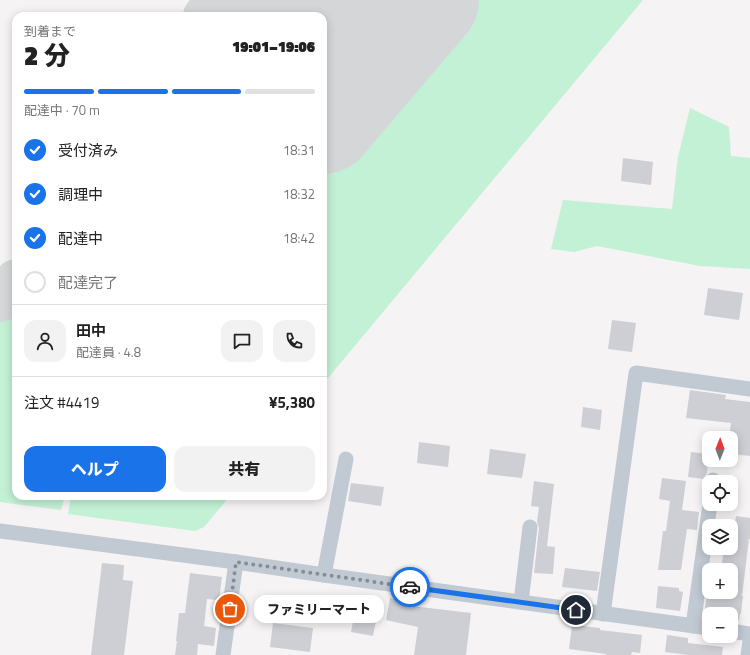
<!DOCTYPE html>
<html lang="ja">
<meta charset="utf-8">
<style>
body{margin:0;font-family:"Titillium Web","Noto Sans JP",sans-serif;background:#f2f2f2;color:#222;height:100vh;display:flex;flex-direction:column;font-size:15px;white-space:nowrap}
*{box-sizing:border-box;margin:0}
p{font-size:13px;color:#767676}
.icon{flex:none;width:22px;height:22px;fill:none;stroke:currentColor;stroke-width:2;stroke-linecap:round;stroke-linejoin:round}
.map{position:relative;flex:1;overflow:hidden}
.sheet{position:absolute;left:12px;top:12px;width:315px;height:488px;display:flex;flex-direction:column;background:#fff;border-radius:12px;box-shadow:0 2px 10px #0003}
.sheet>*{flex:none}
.needle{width:26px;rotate:1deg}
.controls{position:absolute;left:702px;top:431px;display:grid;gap:8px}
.controls a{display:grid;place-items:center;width:36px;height:36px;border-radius:8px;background:#fff;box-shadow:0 2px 10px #0003;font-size:20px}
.pin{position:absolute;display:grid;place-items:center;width:34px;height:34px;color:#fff;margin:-17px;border:2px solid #fff;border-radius:50%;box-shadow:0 1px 4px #0007}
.courier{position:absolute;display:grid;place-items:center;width:40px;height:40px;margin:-20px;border:3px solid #1a73e8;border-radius:50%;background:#fff;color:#222;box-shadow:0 1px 5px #0007}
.bubble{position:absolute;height:28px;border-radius:12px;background:#fff;box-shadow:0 2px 10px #0003;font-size:13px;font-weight:800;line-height:28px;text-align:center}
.overview em{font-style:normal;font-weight:800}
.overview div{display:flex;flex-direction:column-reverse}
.overview{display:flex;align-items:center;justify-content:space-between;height:68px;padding:0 12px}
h1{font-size:26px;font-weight:800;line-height:30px}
.bar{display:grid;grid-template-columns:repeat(4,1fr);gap:6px 4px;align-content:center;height:48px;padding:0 12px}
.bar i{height:5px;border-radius:3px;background:#e0e0e0}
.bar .on{background:#1a73e8}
.bar p{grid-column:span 4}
.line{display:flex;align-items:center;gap:10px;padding:0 12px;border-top:1px solid #e0e0e0}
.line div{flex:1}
.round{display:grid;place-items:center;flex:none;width:42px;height:42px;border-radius:12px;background:#f2f2f2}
ol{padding:0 12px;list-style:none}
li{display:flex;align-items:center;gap:12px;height:44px}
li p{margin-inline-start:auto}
li .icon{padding:4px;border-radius:50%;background:#1a73e8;color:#fff;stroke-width:4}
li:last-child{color:#767676}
li i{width:22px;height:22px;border:2px solid #e0e0e0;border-radius:50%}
.primary-button{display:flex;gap:8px;margin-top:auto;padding:8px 12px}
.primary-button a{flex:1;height:46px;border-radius:12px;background:#1a73e8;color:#fff;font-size:16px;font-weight:800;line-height:46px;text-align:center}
.primary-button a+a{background:#f2f2f2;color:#222}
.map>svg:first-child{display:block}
.green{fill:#c3f1d5}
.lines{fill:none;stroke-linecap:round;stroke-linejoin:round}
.taxiway{stroke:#d5d6d8;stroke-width:42}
.runway{stroke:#d5d6d8;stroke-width:104}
.building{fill:#cdcfd5}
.minor{stroke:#c1cad2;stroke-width:15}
.done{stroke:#868d94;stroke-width:4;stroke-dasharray:0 7.2}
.route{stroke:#1a73e8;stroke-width:5}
</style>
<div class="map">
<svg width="750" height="655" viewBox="0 0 750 655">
<rect width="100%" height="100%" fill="#f5f3f3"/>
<!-- green -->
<g class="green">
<path d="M459,0H643L323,384V160Z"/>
<path d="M690,108L729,127L731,156L750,158V269L700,266L597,246L574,252L551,249L563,200L672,209L678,157Z"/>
<path d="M16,297V496H65L61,510L0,502V319Z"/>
<path d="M71,496H230L204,527L195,531L68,514Z"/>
</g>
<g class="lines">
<!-- taxiway -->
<g class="taxiway">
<path d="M204,16L213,3L318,16"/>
<path d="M323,17L404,27"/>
<path d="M0,301L16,280"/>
</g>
<!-- runway -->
<path class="runway" d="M323,122L427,0"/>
</g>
<!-- building -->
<g class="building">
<path d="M623,158L653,162L651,185L621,181Z"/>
<path d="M708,288L743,293L739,320L704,315Z"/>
<path d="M612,320L636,323L632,352L608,349Z"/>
<path d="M690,390L726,395L725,399L750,402V456L731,454V438H729L731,423L686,418Z"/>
<path d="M583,407L602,410L600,430L581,427Z"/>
<path d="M419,442L450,446L448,467L417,463Z"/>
<path d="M490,449L526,454L522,478L487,474Z"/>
<path d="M691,452L709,454L707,473L705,476L704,479L688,477Z"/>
<path d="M662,478L686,481L682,510L699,512L697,530L687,529L681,570H658L663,531H666L670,501L659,499Z"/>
<path d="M534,481L554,484L547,546L555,547L553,574L534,573L539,528L537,522L539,507L531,506Z"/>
<path d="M351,483L384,487L381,506L348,501Z"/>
<path d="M736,516L750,518V539H749L742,596H743L741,614H740L739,620L731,619V613L705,609L707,592L731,595V570H721L724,548H731Z"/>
<path d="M102,563L124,565L123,580L133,581L124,655H91Z"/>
<path d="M565,568L600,572L597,591L562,587Z"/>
<path d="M190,573L222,577L219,600L207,599L204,626L216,628L214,646L198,644L197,655H175L177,641H176L179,613H185Z"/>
<path d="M658,586L679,588V591L683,592L680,611L656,608Z"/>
<path d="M390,598L413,603L412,606L471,613L466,655H414L418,627L386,620Z"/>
<path d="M356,606L378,611L373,636L351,632Z"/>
<path d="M273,623L313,628L310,652L270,647Z"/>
<path d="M572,625L600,628V630L642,635L640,653L632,652L631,655H606V654L569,649Z"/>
<path d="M667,635L688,638V643L723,647L722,655H688L665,652Z"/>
</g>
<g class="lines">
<!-- minor -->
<g class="minor">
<path d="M713,482V480"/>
<path d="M0,531L236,562L324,575L709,628"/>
<path d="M324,575L346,459"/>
<path d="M521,602L530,527"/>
<path d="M603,614L636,373L750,389"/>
<path d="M693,626L710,504"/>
<path d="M731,631L750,634"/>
<path d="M223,655L236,562"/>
<path d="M748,655L750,642"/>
</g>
</g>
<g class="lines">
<!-- done -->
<path class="done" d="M230,609L236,562L410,587"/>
<!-- route -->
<path class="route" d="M410,587L576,610"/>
</g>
</svg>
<div class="controls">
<a><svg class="needle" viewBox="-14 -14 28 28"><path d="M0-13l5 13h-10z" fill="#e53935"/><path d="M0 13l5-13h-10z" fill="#767676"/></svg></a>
<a><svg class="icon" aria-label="locate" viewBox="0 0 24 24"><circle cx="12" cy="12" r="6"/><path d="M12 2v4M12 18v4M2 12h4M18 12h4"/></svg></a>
<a><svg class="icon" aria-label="layers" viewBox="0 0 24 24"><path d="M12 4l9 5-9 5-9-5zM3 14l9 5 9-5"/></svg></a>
<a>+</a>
<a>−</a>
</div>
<div class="pin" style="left:230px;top:609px;background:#ea580c"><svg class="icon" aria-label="bag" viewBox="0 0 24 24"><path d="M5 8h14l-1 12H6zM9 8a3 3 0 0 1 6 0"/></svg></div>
<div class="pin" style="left:576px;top:610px;background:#1f2937"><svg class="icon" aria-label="home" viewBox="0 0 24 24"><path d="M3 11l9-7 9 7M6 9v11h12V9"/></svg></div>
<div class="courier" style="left:410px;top:587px"><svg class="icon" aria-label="car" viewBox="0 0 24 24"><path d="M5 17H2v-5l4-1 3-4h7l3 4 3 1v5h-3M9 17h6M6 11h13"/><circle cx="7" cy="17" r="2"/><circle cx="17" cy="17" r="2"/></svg></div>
<div class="bubble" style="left:254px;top:595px;width:130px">ファミリーマート</div>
<section class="sheet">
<div class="overview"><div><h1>2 分</h1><p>到着まで</p></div><em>19:01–19:06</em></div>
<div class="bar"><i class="on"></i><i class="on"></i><i class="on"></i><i></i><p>配達中 · 70 m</p></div>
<ol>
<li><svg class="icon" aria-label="check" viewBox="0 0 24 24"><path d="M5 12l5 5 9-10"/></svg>受付済み<p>18:31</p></li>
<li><svg class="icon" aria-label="check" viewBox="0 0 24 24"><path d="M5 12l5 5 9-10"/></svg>調理中<p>18:32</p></li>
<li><svg class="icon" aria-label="check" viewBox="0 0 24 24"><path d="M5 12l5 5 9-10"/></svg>配達中<p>18:42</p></li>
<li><i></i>配達完了</li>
</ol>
<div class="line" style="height:72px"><a class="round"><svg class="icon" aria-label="person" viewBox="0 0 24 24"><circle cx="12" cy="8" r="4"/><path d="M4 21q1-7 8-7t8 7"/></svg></a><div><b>田中</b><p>配達員 · 4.8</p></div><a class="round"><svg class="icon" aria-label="chat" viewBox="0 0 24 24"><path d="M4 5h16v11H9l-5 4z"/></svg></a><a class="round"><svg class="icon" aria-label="phone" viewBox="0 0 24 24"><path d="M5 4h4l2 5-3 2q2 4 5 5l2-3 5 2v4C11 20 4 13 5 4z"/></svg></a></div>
<div class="line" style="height:52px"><div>注文 #4419</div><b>¥5,380</b></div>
<div class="primary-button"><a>ヘルプ</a><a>共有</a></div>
</section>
</div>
